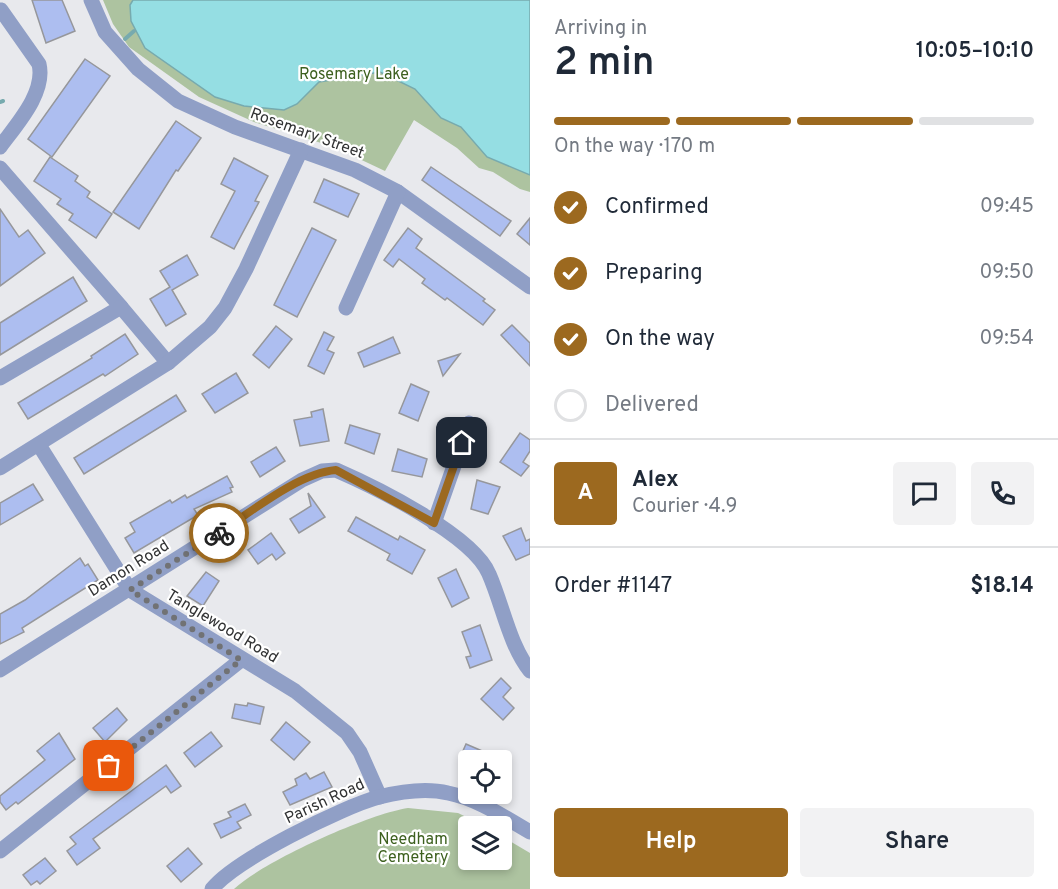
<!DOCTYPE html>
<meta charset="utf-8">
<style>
body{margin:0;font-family:Overpass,sans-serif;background:#f2f2f3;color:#1f2937;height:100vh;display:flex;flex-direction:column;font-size:22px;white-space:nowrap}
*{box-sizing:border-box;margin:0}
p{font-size:20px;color:#747a83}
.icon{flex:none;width:33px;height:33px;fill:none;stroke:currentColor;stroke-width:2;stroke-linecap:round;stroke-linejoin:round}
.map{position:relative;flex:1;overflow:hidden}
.details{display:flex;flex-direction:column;background:#fff;width:528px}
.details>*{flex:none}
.tools{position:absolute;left:458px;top:750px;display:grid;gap:12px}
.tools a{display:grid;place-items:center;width:54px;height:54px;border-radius:6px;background:#fff;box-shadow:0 3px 9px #0003;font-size:30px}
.pin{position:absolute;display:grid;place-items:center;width:51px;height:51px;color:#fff;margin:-26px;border-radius:12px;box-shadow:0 3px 9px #0006}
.courier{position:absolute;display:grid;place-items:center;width:60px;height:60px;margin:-30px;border:4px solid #9c691f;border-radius:50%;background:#fff;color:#222;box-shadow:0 2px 8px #0007}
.head em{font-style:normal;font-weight:600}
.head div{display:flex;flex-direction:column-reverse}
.head{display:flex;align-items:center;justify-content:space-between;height:102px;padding:0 24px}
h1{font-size:39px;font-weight:600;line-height:45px}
.bar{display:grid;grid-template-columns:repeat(4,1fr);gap:9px 6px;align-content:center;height:72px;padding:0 24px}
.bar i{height:8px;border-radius:4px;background:#e0e1e3}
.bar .active{background:#9c691f}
.bar p{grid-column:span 4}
.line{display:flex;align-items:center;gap:15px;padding:0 24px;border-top:2px solid #e0e1e3}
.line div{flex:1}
.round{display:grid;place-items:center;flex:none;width:63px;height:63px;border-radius:6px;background:#f2f2f3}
ol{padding:0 24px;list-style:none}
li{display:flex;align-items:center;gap:18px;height:66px}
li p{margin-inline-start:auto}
li .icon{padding:6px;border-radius:50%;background:#9c691f;color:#fff;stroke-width:4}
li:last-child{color:#747a83}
li i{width:33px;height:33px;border:3px solid #e0e1e3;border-radius:50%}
.cta{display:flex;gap:12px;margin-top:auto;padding:12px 24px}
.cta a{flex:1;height:69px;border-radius:6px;background:#9c691f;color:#fff;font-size:24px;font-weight:600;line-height:69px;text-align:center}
.cta a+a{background:#f2f2f3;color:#1f2937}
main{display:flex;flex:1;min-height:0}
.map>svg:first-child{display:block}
.green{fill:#adc3a0}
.water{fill:#95dee3;stroke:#77aaae;stroke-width:1.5}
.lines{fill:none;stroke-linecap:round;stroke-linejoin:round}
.stream{stroke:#77aaae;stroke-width:4}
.building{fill:#adbef0;stroke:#96979b;stroke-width:1.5}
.minor{stroke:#909fc6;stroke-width:15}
.done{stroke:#717274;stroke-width:6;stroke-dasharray:0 10.8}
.route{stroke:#9c691f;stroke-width:8}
.labels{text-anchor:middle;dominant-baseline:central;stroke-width:4.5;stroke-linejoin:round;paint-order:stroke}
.park-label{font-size:16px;fill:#3d601f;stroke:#fff}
.street-label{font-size:16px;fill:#313233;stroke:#fff}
</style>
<main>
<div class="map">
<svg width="530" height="889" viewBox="0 0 530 889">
<rect width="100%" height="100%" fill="#e8e9ed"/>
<!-- green -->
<g class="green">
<path d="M103,0H530V192L520,189L493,172L479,168L457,148L414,120L385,171L334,147L254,122L199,97L129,47L113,24Z"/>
<path d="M408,808L458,813L485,826H468V860H501V836L530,853V889H234C264,861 368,814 408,808Z"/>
</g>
<!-- water -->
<path class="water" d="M133,0H530V175L487,157L461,127L441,118L415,89L380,72L319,82L297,104L284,110L244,106L215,97L145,48L131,21L130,5Z"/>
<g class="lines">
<!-- stream -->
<g class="stream">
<path d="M125,39L134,31"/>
<path d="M0,102L3,101"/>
</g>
</g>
<!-- building -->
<g class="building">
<path d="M32,0H62L75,31L46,43Z"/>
<path d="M85,59L110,76L52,157L28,139Z"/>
<path d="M176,121L201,138L178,171L176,170L139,229L113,212Z"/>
<path d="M50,157L78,176L75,181L90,192L87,197L112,214L96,238L69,220L73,214L57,204L61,199L34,181Z"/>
<path d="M234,158L268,176L255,201L259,202L234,249L211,237L235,191L221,184Z"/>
<path d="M431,167L511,221L500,236L422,180Z"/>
<path d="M324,179L359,194L348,217L314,202Z"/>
<path d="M0,209L19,237L28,230L45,253L0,286Z"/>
<path d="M530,218V245L517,234Z"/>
<path d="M312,228L336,240L297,317L274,305Z"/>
<path d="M408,228L422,239L416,248L485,299L483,301L495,310L483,325L447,298L445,300L422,283L425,279L399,259L393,267L384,260Z"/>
<path d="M187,255L198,275L172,290L186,314L166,326L150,299L170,287L160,271Z"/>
<path d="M73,277L87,301L0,355V323Z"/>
<path d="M512,325L530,343V366L501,335Z"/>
<path d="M276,326L292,339L269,368L253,355Z"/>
<path d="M324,332L334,337L327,350L334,353L324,374L308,366Z"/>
<path d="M125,334L138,354L105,376L103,374L28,419L18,403L92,358L91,356Z"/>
<path d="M393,337L400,353L364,367L358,353Z"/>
<path d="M460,354L443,376L438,361Z"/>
<path d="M236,373L248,393L215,413L202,394Z"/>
<path d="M411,384L429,392L418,421L399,413Z"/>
<path d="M176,395L186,411L84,474L74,458Z"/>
<path d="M323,409L329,441L300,446L294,420L312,417L311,412Z"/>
<path d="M350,425L380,434L374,454L345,443Z"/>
<path d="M520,433L530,440V451L523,462L529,466L521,476L500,462Z"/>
<path d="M276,447L285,461L260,477L251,462Z"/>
<path d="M398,449L427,459L422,477L392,471Z"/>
<path d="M227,476L233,487L230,488L232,492L194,509L198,515L134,553L125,538L135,532L130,523L170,500L172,503L185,495L187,498Z"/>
<path d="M477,480L500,487L488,514L471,509Z"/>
<path d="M33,484L43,500L0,525V503Z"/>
<path d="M308,493L325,517L299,533L290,519L311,506Z"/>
<path d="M356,517L398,540L400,536L425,550L412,574L387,560L390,554L348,531Z"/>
<path d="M521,528L526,541L530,539V554L516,560L503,536Z"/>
<path d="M271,533L285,553L276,560L272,554L258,564L248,550Z"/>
<path d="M80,558L85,566L88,564L98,580L22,628L24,632L0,644V614L25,600Z"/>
<path d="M456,569L469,598L452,607L438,578Z"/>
<path d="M206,572L219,581L203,606L187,596Z"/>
<path d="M480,625L492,660L470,668L466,657L471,656L462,632Z"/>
<path d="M501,678L511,688L503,697L514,708L503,720L481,699Z"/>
<path d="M248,703L264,707L260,724L232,718L235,704L247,706Z"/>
<path d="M117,708L127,720L105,742L93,728Z"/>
<path d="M286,722L310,742L294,760L271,740Z"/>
<path d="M211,732L222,746L195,767L184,753Z"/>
<path d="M59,733L75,759L18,804L16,802L6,810L0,802V796L45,760L37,751Z"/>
<path d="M466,744L503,760H459Z"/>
<path d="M166,765L181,786L171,793L166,786L93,839L100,848L77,865L67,851L76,844L70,837Z"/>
<path d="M324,772L332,787L290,805L283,792L297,785L295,779L306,773L310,779Z"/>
<path d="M245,804L251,815L237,822L241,828L221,838L214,824L231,817L228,812Z"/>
<path d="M188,848L202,864L181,882L167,866Z"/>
<path d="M45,858L56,871L40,884L37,881L31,885L23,875Z"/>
</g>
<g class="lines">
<!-- minor -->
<g class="minor">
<path d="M91,0L105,32L138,69L178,101L235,127L355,170L398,192L530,287"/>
<path d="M0,147C16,125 46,93 39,64L1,10"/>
<path d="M0,168L121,307L0,378"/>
<path d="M121,307L168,363"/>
<path d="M346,308L398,192"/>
<path d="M39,445L130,590L295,691L347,733L360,752L380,797"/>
<path d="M0,468L168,363L210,327L225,308L246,269L301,150"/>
<path d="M434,523L469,423"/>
<path d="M0,670L302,480L322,471L336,470C375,487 473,535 489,574C503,606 509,644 530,671"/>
<path d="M0,851L241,660"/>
<path d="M212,889C235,860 342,807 379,797C399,792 427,788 448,793C478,799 504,817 530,832"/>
</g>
</g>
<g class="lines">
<!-- done -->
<path class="done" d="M109,766L241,660L130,590L219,533"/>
<!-- route -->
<path class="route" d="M219,533C251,512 298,473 336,470L434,523L462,443"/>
</g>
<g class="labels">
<!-- park labels -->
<g class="park-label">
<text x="354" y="75">Rosemary Lake</text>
<text x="413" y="840">Needham<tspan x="413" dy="18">Cemetery</tspan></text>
</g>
<!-- street labels -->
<g class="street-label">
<text transform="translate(307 134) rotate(20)">Rosemary Street</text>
<text transform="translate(129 569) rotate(-32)">Damon Road</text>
<text transform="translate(222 627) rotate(31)">Tanglewood Road</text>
<text transform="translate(325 802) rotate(-25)">Parish Road</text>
</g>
</g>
</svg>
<div class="tools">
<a><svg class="icon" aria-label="locate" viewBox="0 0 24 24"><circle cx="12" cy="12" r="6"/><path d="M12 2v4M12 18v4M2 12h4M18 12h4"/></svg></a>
<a><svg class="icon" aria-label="layers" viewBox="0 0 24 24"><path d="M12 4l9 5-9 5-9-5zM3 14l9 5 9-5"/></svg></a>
</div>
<div class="pin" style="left:109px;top:766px;background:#ea580c"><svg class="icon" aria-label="bag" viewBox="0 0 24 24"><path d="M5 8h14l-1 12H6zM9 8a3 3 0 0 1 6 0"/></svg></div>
<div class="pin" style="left:462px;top:443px;background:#1f2937"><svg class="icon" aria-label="home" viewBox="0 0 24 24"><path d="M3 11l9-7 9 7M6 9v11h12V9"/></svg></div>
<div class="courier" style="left:219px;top:533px"><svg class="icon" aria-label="bike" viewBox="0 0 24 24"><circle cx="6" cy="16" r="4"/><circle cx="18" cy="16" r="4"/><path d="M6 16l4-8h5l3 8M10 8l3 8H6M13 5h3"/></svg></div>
</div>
<section class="details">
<div class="head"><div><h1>2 min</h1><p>Arriving in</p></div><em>10:05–10:10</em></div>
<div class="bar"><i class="active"></i><i class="active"></i><i class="active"></i><i></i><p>On the way · 170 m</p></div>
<ol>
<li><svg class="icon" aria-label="check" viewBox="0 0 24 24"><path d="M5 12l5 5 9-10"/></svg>Confirmed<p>09:45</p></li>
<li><svg class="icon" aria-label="check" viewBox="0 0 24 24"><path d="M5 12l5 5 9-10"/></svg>Preparing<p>09:50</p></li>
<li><svg class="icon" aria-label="check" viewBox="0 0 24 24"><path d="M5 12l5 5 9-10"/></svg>On the way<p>09:54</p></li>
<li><i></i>Delivered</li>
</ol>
<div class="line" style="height:108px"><b class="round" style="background:#9c691f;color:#fff">A</b><div><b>Alex</b><p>Courier · 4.9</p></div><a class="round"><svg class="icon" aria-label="chat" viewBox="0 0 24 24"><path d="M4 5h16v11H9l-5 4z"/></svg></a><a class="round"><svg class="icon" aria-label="phone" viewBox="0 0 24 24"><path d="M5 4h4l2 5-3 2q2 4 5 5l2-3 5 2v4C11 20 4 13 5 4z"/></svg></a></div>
<div class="line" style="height:78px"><div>Order #1147</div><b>$18.14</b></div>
<div class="cta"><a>Help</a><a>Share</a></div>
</section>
</main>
